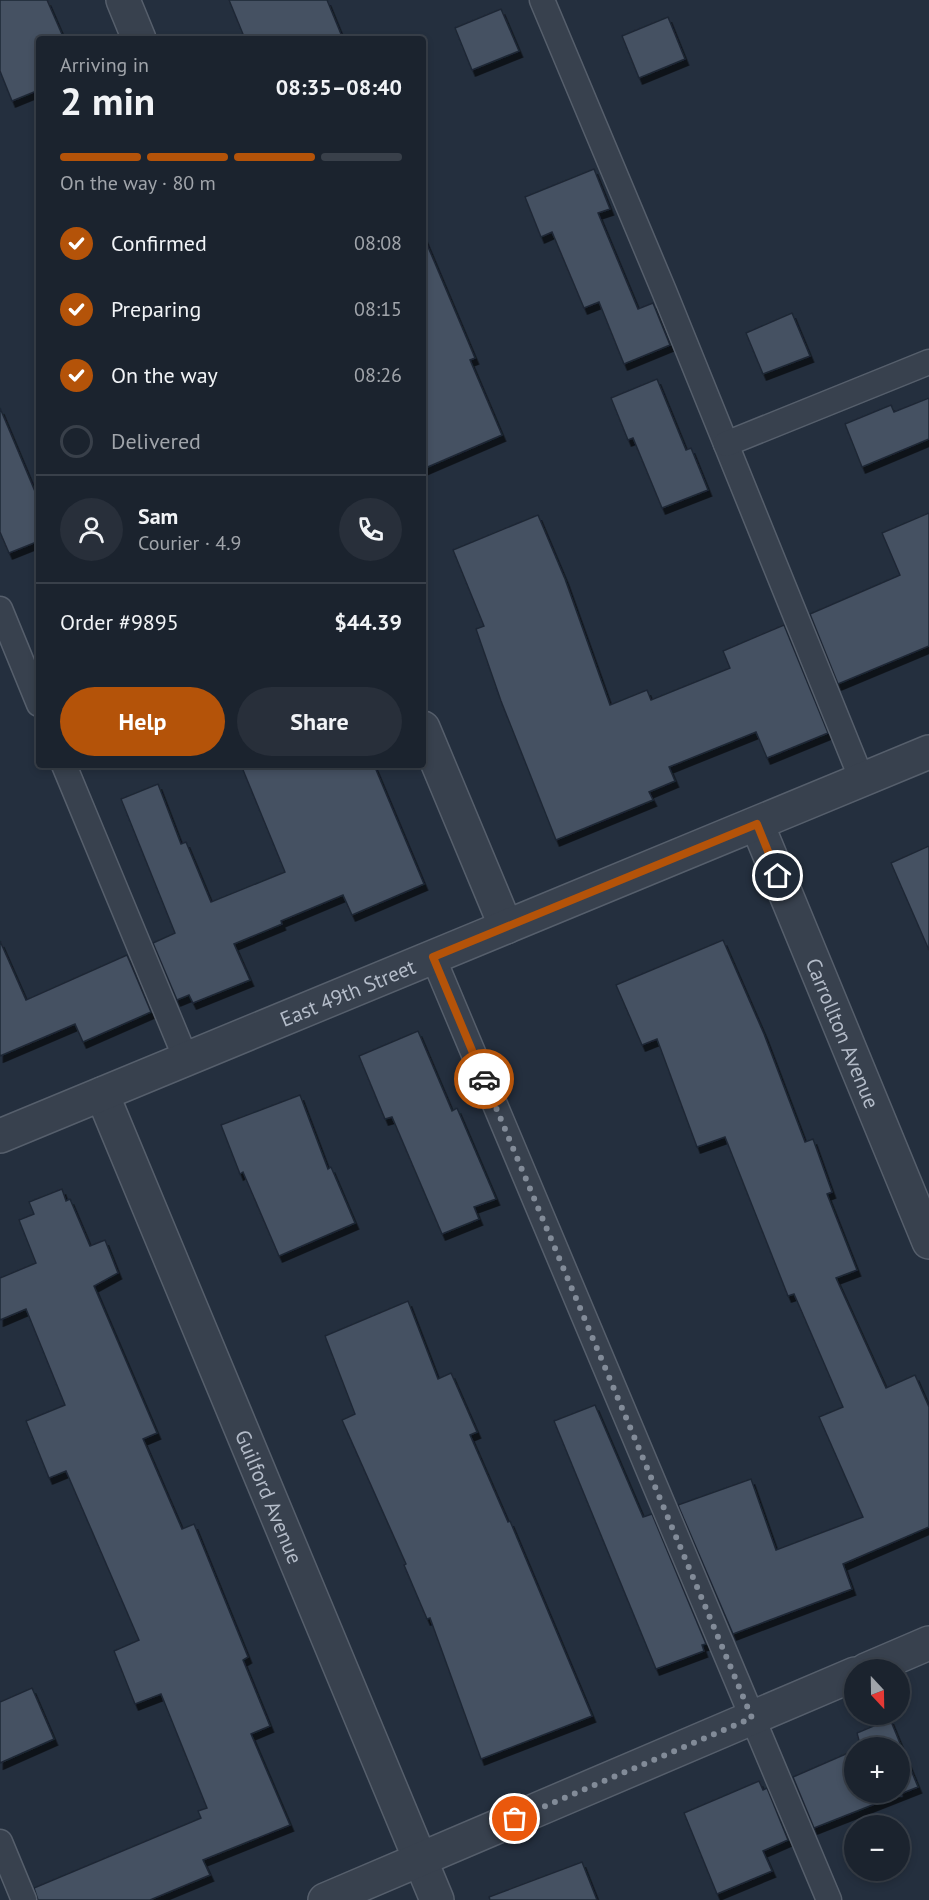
<!DOCTYPE html>
<meta charset="utf-8">
<style>
body{margin:0;font-family:"PT Sans",sans-serif;background:#282f3a;color:#f1f3f6;height:100vh;display:flex;flex-direction:column;font-size:22px;white-space:nowrap}
*{box-sizing:border-box;margin:0}
p{font-size:20px;color:#a0a4aa}
.icon{flex:none;width:33px;height:33px;fill:none;stroke:currentColor;stroke-width:2;stroke-linecap:round;stroke-linejoin:round}
.map{position:relative;flex:1;overflow:hidden}
.side{position:absolute;left:36px;top:36px;width:390px;height:732px;display:flex;flex-direction:column;background:#1b232e;border-radius:6px;box-shadow:0 3px 9px #0003,0 0 0 2px #39404a}
.side>*{flex:none}
.needle{width:39px;rotate:158deg}
.buttons{position:absolute;left:844px;top:1659px;display:grid;gap:12px}
.buttons a{display:grid;place-items:center;width:66px;height:66px;border-radius:50%;background:#1b232e;box-shadow:0 3px 9px #0003,0 0 0 2px #39404a;font-size:30px}
.pin{position:absolute;display:grid;place-items:center;width:51px;height:51px;color:#fff;margin:-26px;border:3px solid #fff;border-radius:50%;box-shadow:0 2px 6px #0007}
.courier{position:absolute;display:grid;place-items:center;width:60px;height:60px;margin:-30px;border:4px solid #b45309;border-radius:50%;background:#fff;color:#222;box-shadow:0 2px 8px #0007}
.overview em{font-style:normal;font-weight:700}
.overview div{display:flex;flex-direction:column-reverse}
.overview{display:flex;align-items:center;justify-content:space-between;height:102px;padding:0 24px}
h1{font-size:39px;font-weight:700;line-height:45px}
.bar{display:grid;grid-template-columns:repeat(4,1fr);gap:9px 6px;align-content:center;height:72px;padding:0 24px}
.bar i{height:8px;border-radius:4px;background:#39404a}
.bar .selected{background:#b45309}
.bar p{grid-column:span 4}
.line{display:flex;align-items:center;gap:15px;padding:0 24px;border-top:2px solid #39404a}
.line div{flex:1}
.round{display:grid;place-items:center;flex:none;width:63px;height:63px;border-radius:32px;background:#282f3a}
ol{padding:0 24px;list-style:none}
li{display:flex;align-items:center;gap:18px;height:66px}
li p{margin-inline-start:auto}
li .icon{padding:6px;border-radius:50%;background:#b45309;color:#fff;stroke-width:4}
li:last-child{color:#a0a4aa}
li i{width:33px;height:33px;border:3px solid #39404a;border-radius:50%}
.cta{display:flex;gap:12px;margin-top:auto;padding:12px 24px}
.cta a{flex:1;height:69px;border-radius:36px;background:#b45309;color:#fff;font-size:24px;font-weight:700;line-height:69px;text-align:center}
.cta a+a{background:#282f3a;color:#f1f3f6}
.map>svg:first-child{display:block}
.building{fill:#455162;stroke:#1f2835;stroke-width:1.5;filter:url(#shadow)}
.lines{fill:none;stroke-linecap:round;stroke-linejoin:round}
.lane-casing{stroke:#565f6c;stroke-width:27}
.street-casing{stroke:#565f6c;stroke-width:36}
.lane{stroke:#38414e;stroke-width:24}
.street{stroke:#38414e;stroke-width:33}
.done{stroke:#828b98;stroke-width:6;stroke-dasharray:0 10.8}
.route{stroke:#b45309;stroke-width:8}
.labels{text-anchor:middle;dominant-baseline:central;stroke-width:5;stroke-linejoin:round;paint-order:stroke}
.street-label{font-size:21px;fill:#b4bcc9;stroke:#1d2633}
</style>
<div class="map">
<svg width="929" height="1900" viewBox="0 0 929 1900">
<defs>
<filter id="shadow"><feDropShadow dx="3.5" dy="6" stdDeviation="0" flood-color="#0009"/></filter>
</defs>
<rect width="100%" height="100%" fill="#242f3e"/>
<!-- building -->
<g class="building">
<path d="M0,0H47L64,39H39V90L12,101L0,71Z"/>
<path d="M229,0H327L343,39H245Z"/>
<path d="M501,9L519,51L472,70L455,28Z"/>
<path d="M668,17L685,59L639,78L622,36Z"/>
<path d="M594,169L610,209L598,213L638,309L653,303L670,345L624,364L599,302L584,308L552,232L541,237L525,197Z"/>
<path d="M423,235L475,358L470,360L502,435L423,469Z"/>
<path d="M792,313L810,356L763,374L746,333Z"/>
<path d="M657,379L686,450L691,448L708,490L662,508L633,438L628,440L611,398Z"/>
<path d="M929,398V439L862,467L845,424L891,405L894,412Z"/>
<path d="M0,408L39,501V541L9,553L0,532Z"/>
<path d="M929,513V646L838,684L810,614L900,575L882,533Z"/>
<path d="M538,515L565,579L610,705L647,690L651,700L730,668L723,651L784,625L828,733L767,758L756,732L669,767L675,781L649,792L653,800L556,840L501,701L476,629L484,626L453,550Z"/>
<path d="M241,765H374L424,884L352,915L343,895L281,921L282,924L234,944L250,980L193,1003L189,995L177,1000L153,943L175,933L121,799L158,784L181,844L186,842L211,902L285,872Z"/>
<path d="M929,846V950L891,863Z"/>
<path d="M723,940L764,1034L805,1142L813,1139L832,1192L827,1194L857,1270L836,1278L886,1388L915,1375L929,1407V1527L843,1564L852,1589L733,1634L678,1505L751,1479L776,1550L863,1517L819,1417L843,1407L794,1294L788,1296L725,1137L697,1147L657,1039L642,1045L616,985Z"/>
<path d="M0,941L26,1000L127,955L151,1012L83,1042L75,1024L0,1056Z"/>
<path d="M418,1031L452,1111L457,1108L496,1199L474,1207L479,1219L442,1234L392,1117L385,1119L359,1056Z"/>
<path d="M300,1095L328,1169L331,1167L355,1223L279,1256L243,1172L240,1174L221,1125Z"/>
<path d="M62,1189L66,1201L70,1199L90,1246L105,1240L118,1273L94,1286L157,1433L143,1439L182,1529L194,1524L248,1657L243,1660L270,1726L251,1734L290,1825L203,1860L210,1875L150,1900H38L34,1888L201,1818L198,1811L207,1808L161,1694L135,1704L114,1651L139,1640L66,1471L49,1478L26,1421L65,1405L26,1309L0,1320V1278L36,1263L19,1220L34,1214L29,1202Z"/>
<path d="M408,1301L438,1379L451,1373L477,1432L470,1435L508,1522L510,1521L592,1716L481,1759L430,1618L427,1619L404,1565L406,1564L342,1420L355,1414L325,1336Z"/>
<path d="M595,1405L643,1517L652,1514L706,1644L702,1645L704,1651L656,1669L554,1421Z"/>
<path d="M32,1688L54,1739L0,1763V1702Z"/>
<path d="M890,1719L918,1787L814,1828L793,1777L855,1750V1792H900V1748H861L857,1733Z"/>
<path d="M759,1781L763,1790L767,1788L788,1840L763,1851L772,1871L717,1894L684,1813Z"/>
<path d="M582,1862L597,1900H490L489,1897Z"/>
</g>
<g class="lines">
<!-- lane casing -->
<g class="lane-casing">
<g id="lane">
<path d="M542,0L664,291L862,780"/>
<path d="M726,444L929,362"/>
<path d="M0,609L39,704"/>
<path d="M64,765L186,1059"/>
<path d="M433,957L829,1900"/>
<path d="M0,1842L24,1900"/>
</g>
</g>
<!-- street casing -->
<g class="street-casing">
<g id="street">
<path d="M123,0L139,39"/>
<path d="M423,728L506,927"/>
<path id="s1" d="M757,824L929,1242"/>
<path id="s2" d="M102,1094L437,1900"/>
<path id="s3" d="M0,1136L929,752"/>
<path d="M866,1670L929,1643"/>
<path d="M325,1900L855,1674"/>
</g>
</g>
<!-- lane -->
<use href="#lane" class="lane"/>
<!-- street -->
<use href="#street" class="street"/>
</g>
<g class="lines">
<!-- done -->
<path class="done" d="M484,1079L752,1718L515,1819"/>
<!-- route -->
<path class="route" d="M484,1079L433,957L757,824L778,876"/>
</g>
<g class="labels">
<!-- street labels -->
<g class="street-label">
<text stroke="none"><textPath href="#s3" startOffset="376">East 49th Street</textPath></text>
<text stroke="none"><textPath href="#s1" startOffset="226">Carrollton Avenue</textPath></text>
<text stroke="none"><textPath href="#s2" startOffset="436">Guilford Avenue</textPath></text>
</g>
</g>
</svg>
<div class="buttons">
<a><svg class="needle" viewBox="-14 -14 28 28"><path d="M0-13l5 13h-10z" fill="#e53935"/><path d="M0 13l5-13h-10z" fill="#a0a4aa"/></svg></a>
<a>+</a>
<a>−</a>
</div>
<div class="pin" style="left:515px;top:1819px;background:#ea580c"><svg class="icon" aria-label="bag" viewBox="0 0 24 24"><path d="M5 8h14l-1 12H6zM9 8a3 3 0 0 1 6 0"/></svg></div>
<div class="pin" style="left:778px;top:876px;background:#1f2937"><svg class="icon" aria-label="home" viewBox="0 0 24 24"><path d="M3 11l9-7 9 7M6 9v11h12V9"/></svg></div>
<div class="courier" style="left:484px;top:1079px"><svg class="icon" aria-label="car" viewBox="0 0 24 24"><path d="M5 17H2v-5l4-1 3-4h7l3 4 3 1v5h-3M9 17h6M6 11h13"/><circle cx="7" cy="17" r="2"/><circle cx="17" cy="17" r="2"/></svg></div>
<section class="side">
<div class="overview"><div><h1>2 min</h1><p>Arriving in</p></div><em>08:35–08:40</em></div>
<div class="bar"><i class="selected"></i><i class="selected"></i><i class="selected"></i><i></i><p>On the way · 80 m</p></div>
<ol>
<li><svg class="icon" aria-label="check" viewBox="0 0 24 24"><path d="M5 12l5 5 9-10"/></svg>Confirmed<p>08:08</p></li>
<li><svg class="icon" aria-label="check" viewBox="0 0 24 24"><path d="M5 12l5 5 9-10"/></svg>Preparing<p>08:15</p></li>
<li><svg class="icon" aria-label="check" viewBox="0 0 24 24"><path d="M5 12l5 5 9-10"/></svg>On the way<p>08:26</p></li>
<li><i></i>Delivered</li>
</ol>
<div class="line" style="height:108px"><a class="round"><svg class="icon" aria-label="person" viewBox="0 0 24 24"><circle cx="12" cy="8" r="4"/><path d="M4 21q1-7 8-7t8 7"/></svg></a><div><b>Sam</b><p>Courier · 4.9</p></div><a class="round"><svg class="icon" aria-label="phone" viewBox="0 0 24 24"><path d="M5 4h4l2 5-3 2q2 4 5 5l2-3 5 2v4C11 20 4 13 5 4z"/></svg></a></div>
<div class="line" style="height:78px"><div>Order #9895</div><b>$44.39</b></div>
<div class="cta"><a>Help</a><a>Share</a></div>
</section>
</div>
